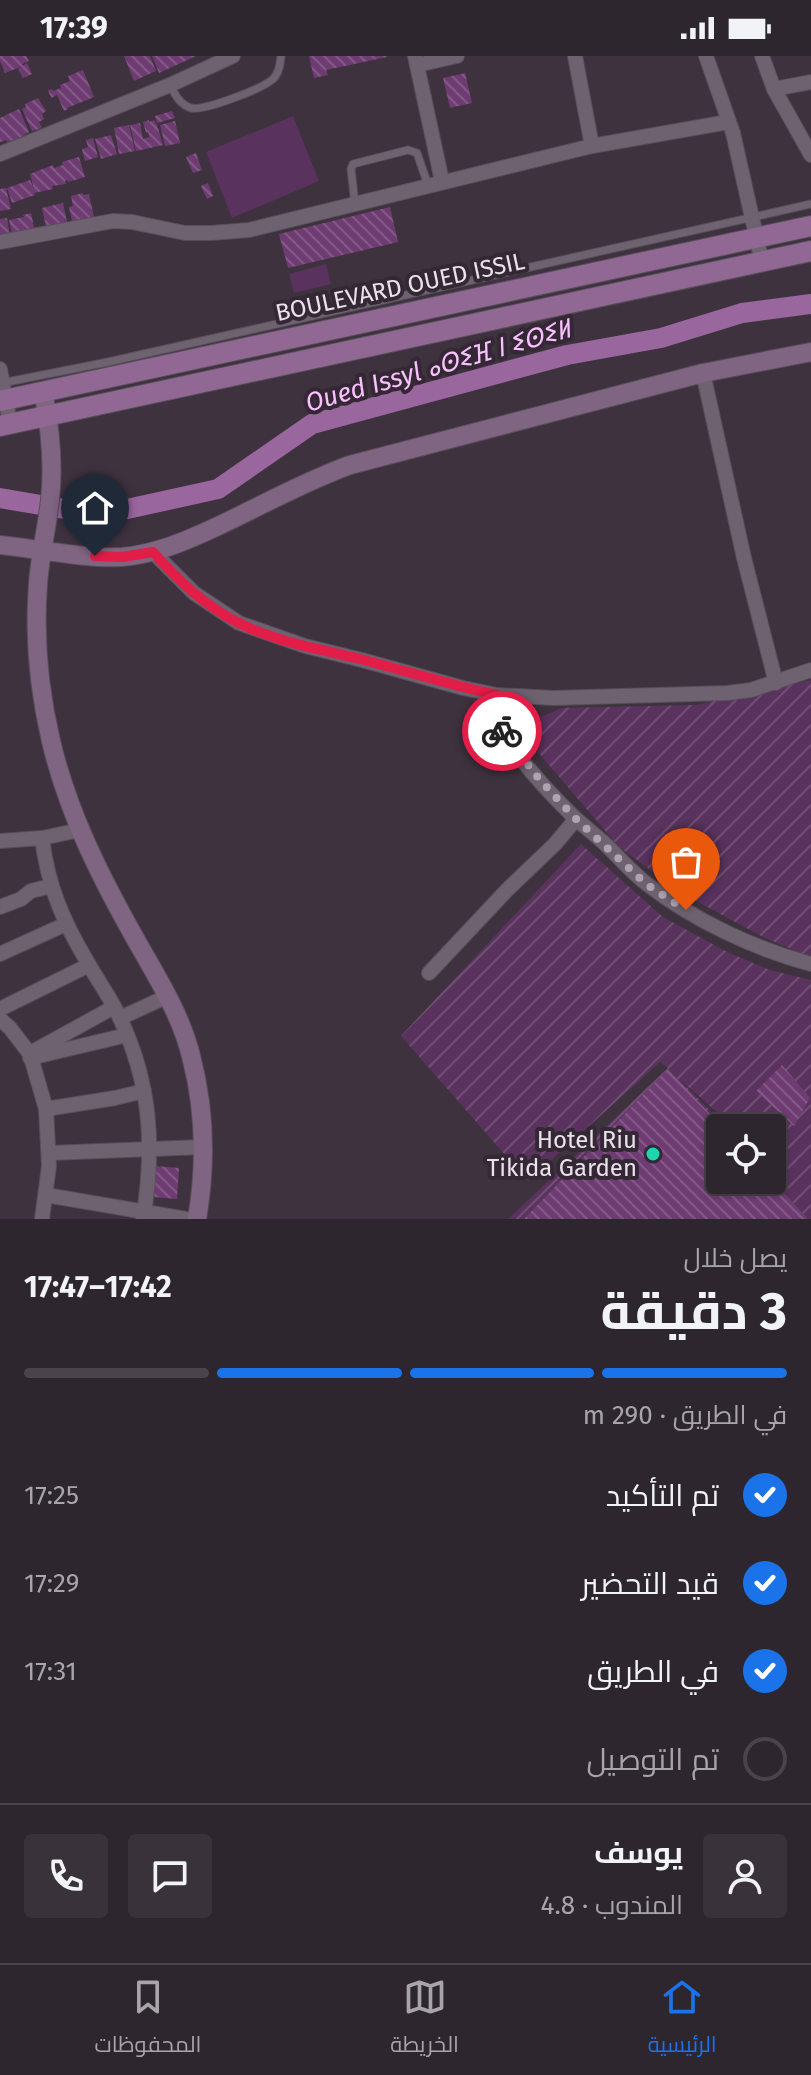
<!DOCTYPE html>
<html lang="ar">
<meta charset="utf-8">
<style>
body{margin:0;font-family:"Fira Sans",Cairo,"Noto Sans Tifinagh",sans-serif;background:#3a323b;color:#f1f3f6;direction:rtl;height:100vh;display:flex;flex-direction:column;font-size:30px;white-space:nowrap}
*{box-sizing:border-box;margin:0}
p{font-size:26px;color:#a7a5aa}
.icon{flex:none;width:44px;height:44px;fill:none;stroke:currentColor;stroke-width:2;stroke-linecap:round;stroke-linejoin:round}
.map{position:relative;height:1163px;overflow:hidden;direction:ltr}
.sheet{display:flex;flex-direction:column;background:#2e262f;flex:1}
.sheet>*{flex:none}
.tools{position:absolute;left:706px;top:1058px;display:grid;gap:16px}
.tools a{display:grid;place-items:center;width:80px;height:80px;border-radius:8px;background:#2e262f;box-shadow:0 2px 6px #0004,0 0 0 2px #49434b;font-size:40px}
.pin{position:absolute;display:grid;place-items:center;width:68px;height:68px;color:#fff;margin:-82px -34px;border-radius:50% 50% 50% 0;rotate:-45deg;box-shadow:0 0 8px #0007}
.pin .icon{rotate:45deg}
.courier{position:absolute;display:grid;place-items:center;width:80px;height:80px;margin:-40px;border:6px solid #e11d48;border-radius:50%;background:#fff;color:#222;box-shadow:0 2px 10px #0007}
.headline em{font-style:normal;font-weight:700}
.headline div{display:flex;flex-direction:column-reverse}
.headline{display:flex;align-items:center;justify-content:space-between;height:136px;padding:0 24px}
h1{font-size:52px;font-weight:700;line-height:60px}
.bar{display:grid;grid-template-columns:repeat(4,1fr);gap:12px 8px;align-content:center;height:96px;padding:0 24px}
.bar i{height:10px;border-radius:6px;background:#49434b}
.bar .active{background:#1a73e8}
.bar p{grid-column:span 4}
.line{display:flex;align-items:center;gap:20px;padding:0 24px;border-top:2px solid #49434b}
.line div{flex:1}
.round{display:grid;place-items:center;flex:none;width:84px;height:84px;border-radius:8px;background:#3a323b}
ol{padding:0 24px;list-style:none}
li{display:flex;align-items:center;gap:24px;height:88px}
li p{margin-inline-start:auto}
li .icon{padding:8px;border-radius:50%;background:#1a73e8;color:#fff;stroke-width:4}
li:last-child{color:#a7a5aa}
li i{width:44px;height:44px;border:4px solid #49434b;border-radius:50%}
.status{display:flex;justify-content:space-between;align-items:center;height:56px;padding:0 40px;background:#2e262f;direction:ltr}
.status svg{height:22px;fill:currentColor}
.tab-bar{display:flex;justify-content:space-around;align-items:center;height:112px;border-top:2px solid #49434b;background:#2e262f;font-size:22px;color:#a7a5aa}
.tab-bar a{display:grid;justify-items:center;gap:4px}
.tab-bar .active{color:#1a73e8}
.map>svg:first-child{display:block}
.garden{fill:url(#garden-furrows);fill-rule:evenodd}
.pitch{fill:#59325d}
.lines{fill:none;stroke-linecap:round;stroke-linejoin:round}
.river{stroke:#9a669e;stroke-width:20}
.building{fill:url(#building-back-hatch)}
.lane-casing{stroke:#584e59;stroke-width:9}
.street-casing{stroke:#584e59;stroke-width:16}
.secondary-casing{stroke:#584e59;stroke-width:20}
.primary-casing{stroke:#584e59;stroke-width:22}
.lane{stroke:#6f6270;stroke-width:7}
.street{stroke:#6f6270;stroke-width:14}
.secondary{stroke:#806582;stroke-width:18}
.primary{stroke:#916894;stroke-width:20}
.done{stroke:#aea4af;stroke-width:8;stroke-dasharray:0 14.4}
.route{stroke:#e11d48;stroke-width:10}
.poi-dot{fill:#1dd5b1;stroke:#342835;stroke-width:3}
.labels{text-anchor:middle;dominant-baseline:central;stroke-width:8;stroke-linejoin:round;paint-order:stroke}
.street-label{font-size:24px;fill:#eae2eb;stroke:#342835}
.poi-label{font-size:24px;fill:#eae2eb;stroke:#342835;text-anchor:end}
.water-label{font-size:26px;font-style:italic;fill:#fbc0ff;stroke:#342835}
</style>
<div class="status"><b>17:39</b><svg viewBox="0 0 49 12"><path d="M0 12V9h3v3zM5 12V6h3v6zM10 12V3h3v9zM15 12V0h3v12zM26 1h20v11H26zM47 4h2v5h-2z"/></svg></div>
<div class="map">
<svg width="811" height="1163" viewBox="0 0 811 1163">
<defs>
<pattern id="garden-furrows" width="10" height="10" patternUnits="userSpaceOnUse" patternTransform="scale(2)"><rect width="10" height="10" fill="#59325d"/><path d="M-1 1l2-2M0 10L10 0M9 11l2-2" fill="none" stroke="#714f74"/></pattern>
<pattern id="building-back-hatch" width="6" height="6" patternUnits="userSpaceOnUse" patternTransform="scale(2)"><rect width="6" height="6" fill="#6e3c72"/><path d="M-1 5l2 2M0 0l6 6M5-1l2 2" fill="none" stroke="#835886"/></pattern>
</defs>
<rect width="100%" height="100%" fill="#3e323f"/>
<!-- garden -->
<g class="garden">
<path d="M811,624V899H806L767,883L683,838L619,791L537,695L541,661L562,652L696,649Z"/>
<path d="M581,788L663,861L729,897L770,914L811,924V1163H508L668,1012L660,1006L528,1125L401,980ZM678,1022L735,1072H772V1124H720V1072H727Z"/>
</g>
<!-- pitch -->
<g class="pitch">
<path d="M293,60L319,125L232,162L206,96Z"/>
<path d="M326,208L331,228L294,237L289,218Z"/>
</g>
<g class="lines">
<!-- river -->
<path class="river" d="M0,442L100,459L218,433L312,368L567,299L661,282L742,257L811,248"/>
</g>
<!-- building -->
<g class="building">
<path d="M0,0H26L29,5L22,8L23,10L5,17L0,5Z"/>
<path d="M124,0H150L156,15L134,25Z"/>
<path d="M152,0H196L159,17Z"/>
<path d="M309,0H387V1L326,14L328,19L314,22Z"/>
<path d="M27,7L32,18L23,22L18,13Z"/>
<path d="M83,14L94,41L67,52L68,53L64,55L57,39L51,42L48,34L52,33L53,35L61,32L60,29L70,25L68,20Z"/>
<path d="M465,17L472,47L450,52L443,22Z"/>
<path d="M38,42L46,55L42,58L44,63L39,66L42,72L32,75L22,53L26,51L25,48Z"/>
<path d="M19,53L29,76L18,83L7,86L6,84L0,86V62Z"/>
<path d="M172,55L175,62L157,67L155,60Z"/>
<path d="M149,64V66L154,64L157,69L163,89L136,95L130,69L140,67L143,83L149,81L148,76L146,77L143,66Z"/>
<path d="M175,65L180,87L165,90L160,69Z"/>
<path d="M129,69L135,95L119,98L114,72Z"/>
<path d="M111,79L117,98L101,103L95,83Z"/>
<path d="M93,82L98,101L85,105L82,93L88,91L86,84Z"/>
<path d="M196,97L202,114L193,117L186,101Z"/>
<path d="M79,101L85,121L68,126L67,124L65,125L66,128L52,130L53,133L34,137L35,139L12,147L7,132L30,124L34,133L30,118L53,109L54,112L63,109L62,106Z"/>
<path d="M208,127L213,140L207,143L201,130Z"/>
<path d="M6,132L11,153L0,155V133Z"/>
<path d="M83,137V139L89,138L94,161L72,165L69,151L73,150L71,140Z"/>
<path d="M63,147L67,166L46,171L42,152Z"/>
<path d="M390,151L398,186L288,212L279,178Z"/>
<path d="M31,157L35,176L12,178L9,164L24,161L23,159Z"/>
<path d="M7,162L10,180L0,182V163Z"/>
<path d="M782,1009L810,1042L794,1070L756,1035Z"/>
<path d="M668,1013L723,1072H720V1124H772L808,1163H524Z"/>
<path d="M155,1110L179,1112L177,1143L153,1141Z"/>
</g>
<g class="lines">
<!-- lane casing -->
<g class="lane-casing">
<g id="lane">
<path d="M170,29C175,38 179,48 191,52C204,55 262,33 273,23C279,17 280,9 281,0"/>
<path d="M355,148L351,113L353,108L408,94L417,97L428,129"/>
<path d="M2,327L108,306L811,148"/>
</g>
</g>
<!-- street casing -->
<g class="street-casing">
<g id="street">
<path d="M415,0L442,125"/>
<path d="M575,0L592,90"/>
<path d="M706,0L733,77L762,206"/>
<path d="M762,0L774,33L811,99"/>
<path d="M417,9L457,0"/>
<path d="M774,33L811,26"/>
<path d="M0,98L170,29L233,0"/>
<path d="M0,186L113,165L132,166L185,177H211L249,174L592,90L728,66"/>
<path d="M0,313L10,367"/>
<path d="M703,317L744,502L776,627"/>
<path d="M153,496L194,537L239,567L305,590L362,604L463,632L497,639L553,642L728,637L751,634L811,614"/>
<path d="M497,639L492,657C510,695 545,733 575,762C584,770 594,778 603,786C618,800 631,816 647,828C693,864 755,893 811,908"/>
<path d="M42,782C48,831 63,865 88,907C98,925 110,941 119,960C151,1027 155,1091 143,1163"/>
<path d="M0,785L42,782L80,774"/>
<path d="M0,851L21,843L31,835L51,830"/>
<path d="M0,898L66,868"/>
<path d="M429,917L507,834L555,788L576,763"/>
<path d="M0,953L89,909"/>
<path d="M120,962L168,940"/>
<path d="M0,963L10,972L30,998L46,1053L49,1110L42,1163"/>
<path d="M34,995L114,951"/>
<path d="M30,1002L127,979"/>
<path d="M46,1053L115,1042L144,1035"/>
<path d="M49,1097L203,1091"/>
<path d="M46,1139L186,1163"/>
</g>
</g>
<!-- secondary casing -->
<g class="secondary-casing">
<g id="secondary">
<path d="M43,335C50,370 54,407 50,444C47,472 40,499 38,528C34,580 39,634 51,685C67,753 97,814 131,875C153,915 180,955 191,1000C205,1053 206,1110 197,1163"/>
<path d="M0,489C37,493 87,503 122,501C156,498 186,485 216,471C261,450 303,426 350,409L703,317L811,296"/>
</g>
</g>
<!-- primary casing -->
<g class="primary-casing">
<g id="primary">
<path d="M0,345L811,170"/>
<path d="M0,370L811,195"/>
</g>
</g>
<!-- lane -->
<use href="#lane" class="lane"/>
<!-- street -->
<use href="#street" class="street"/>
<!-- secondary -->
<use href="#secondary" class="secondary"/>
<!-- primary -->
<use href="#primary" class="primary"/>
</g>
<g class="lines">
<!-- done -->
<path class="done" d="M502,675L539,723L576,763L646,828L686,854"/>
<!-- route -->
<path class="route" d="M95,500L122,501L153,496C177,524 204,549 237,566C275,586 320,593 360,603C406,615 451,629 497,639L492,657L502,675"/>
</g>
<!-- markers -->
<circle class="poi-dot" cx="653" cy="1098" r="8"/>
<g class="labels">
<!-- street labels -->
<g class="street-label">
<text transform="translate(400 231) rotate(-12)">BOULEVARD OUED ISSIL</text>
</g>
<!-- poi labels -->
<g class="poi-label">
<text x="637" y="1084">Hotel Riu<tspan x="637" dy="28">Tikida Garden</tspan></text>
</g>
<!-- water labels -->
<g class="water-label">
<text transform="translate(438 310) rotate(-16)">Oued Issyl ⴰⵙⵉⴼ ⵏ ⵉⵙⵉⵍ</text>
</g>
</g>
</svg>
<div class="tools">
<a><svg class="icon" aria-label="locate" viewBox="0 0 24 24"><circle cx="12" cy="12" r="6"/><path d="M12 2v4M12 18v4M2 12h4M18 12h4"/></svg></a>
</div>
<div class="pin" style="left:686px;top:854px;background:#ea580c"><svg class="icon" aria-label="bag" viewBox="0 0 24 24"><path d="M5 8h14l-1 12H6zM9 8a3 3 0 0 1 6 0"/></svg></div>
<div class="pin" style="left:95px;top:500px;background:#1f2937"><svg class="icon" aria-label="home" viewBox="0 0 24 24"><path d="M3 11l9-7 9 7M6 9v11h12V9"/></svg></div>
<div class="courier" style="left:502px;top:675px"><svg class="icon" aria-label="bike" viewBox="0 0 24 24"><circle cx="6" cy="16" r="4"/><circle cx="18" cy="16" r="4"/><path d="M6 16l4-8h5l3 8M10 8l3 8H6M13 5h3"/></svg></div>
</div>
<section class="sheet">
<div class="headline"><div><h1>3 دقيقة</h1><p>يصل خلال</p></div><em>17:42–17:47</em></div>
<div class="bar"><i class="active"></i><i class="active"></i><i class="active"></i><i></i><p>في الطريق · 290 m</p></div>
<ol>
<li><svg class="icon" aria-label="check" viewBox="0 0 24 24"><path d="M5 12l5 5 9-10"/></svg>تم التأكيد<p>17:25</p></li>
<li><svg class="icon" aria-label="check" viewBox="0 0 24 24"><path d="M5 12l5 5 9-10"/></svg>قيد التحضير<p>17:29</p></li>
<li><svg class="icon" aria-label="check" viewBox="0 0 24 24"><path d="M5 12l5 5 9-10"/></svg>في الطريق<p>17:31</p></li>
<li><i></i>تم التوصيل</li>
</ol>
<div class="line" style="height:144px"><a class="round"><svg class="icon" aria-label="person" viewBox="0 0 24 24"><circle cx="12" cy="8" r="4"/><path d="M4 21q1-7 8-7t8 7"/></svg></a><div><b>يوسف</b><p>المندوب · 4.8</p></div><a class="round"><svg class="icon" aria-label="chat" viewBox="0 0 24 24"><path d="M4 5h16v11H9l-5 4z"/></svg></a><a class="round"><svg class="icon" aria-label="phone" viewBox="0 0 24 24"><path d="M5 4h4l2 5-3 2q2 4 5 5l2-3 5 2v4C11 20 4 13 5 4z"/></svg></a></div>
</section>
<nav class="tab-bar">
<a class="active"><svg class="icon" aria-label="home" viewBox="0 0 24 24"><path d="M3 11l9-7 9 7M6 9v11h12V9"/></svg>الرئيسية</a>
<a><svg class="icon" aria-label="map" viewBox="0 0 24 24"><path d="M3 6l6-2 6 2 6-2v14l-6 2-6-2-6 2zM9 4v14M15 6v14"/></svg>الخريطة</a>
<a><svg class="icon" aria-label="saved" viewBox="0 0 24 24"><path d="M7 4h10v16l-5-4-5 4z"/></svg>المحفوظات</a>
</nav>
